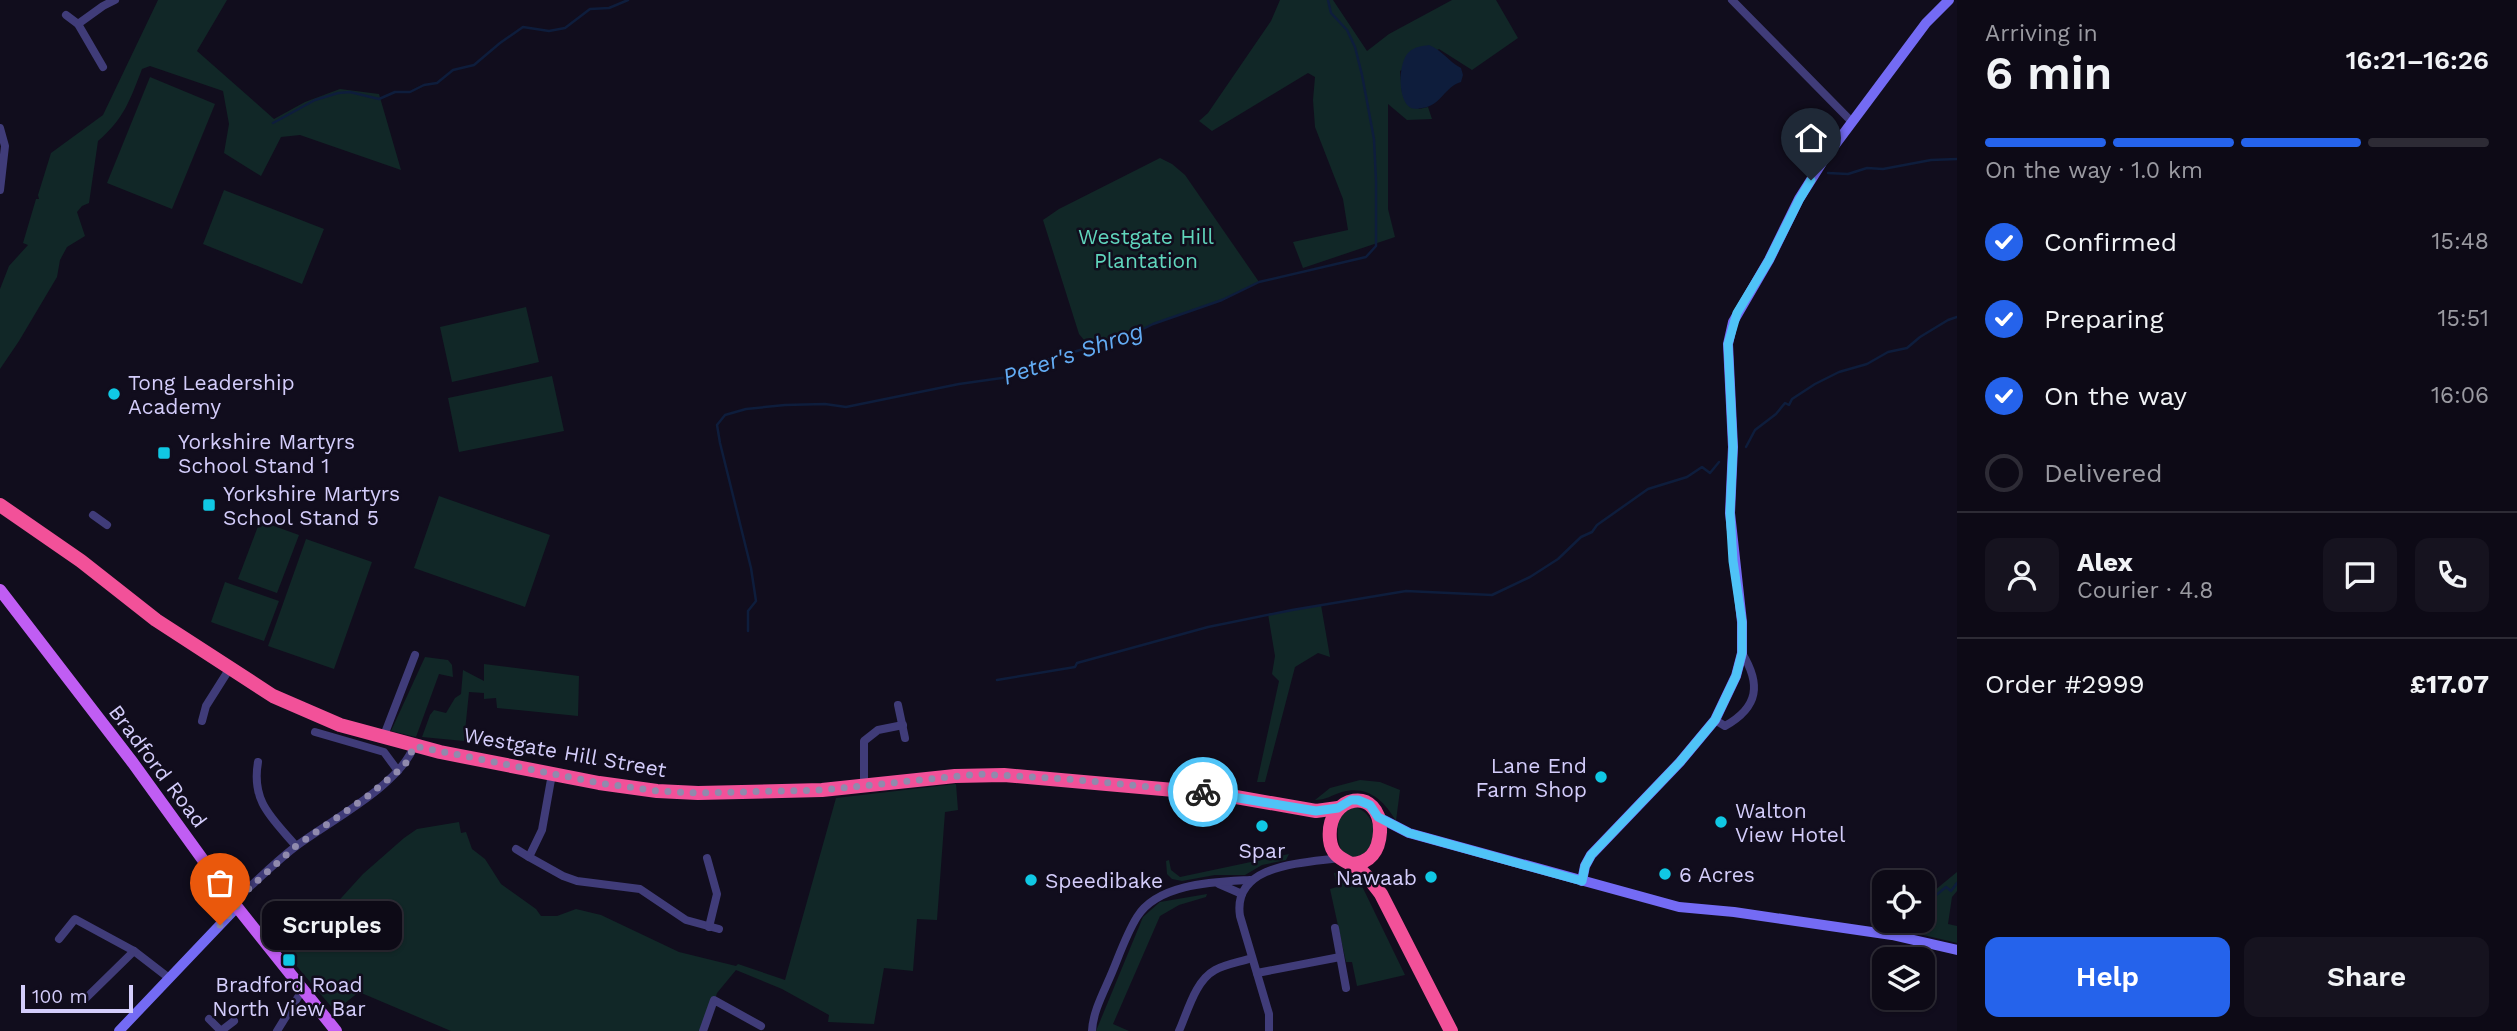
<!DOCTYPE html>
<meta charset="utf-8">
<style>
body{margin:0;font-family:"Work Sans",sans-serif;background:#16131f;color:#f1f3f6;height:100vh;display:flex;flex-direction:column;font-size:26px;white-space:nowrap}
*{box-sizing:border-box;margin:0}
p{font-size:23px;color:#9a9aa1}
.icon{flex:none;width:38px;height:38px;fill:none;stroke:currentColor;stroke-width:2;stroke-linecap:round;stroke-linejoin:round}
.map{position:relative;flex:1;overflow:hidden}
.details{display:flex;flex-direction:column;background:#0d0a16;width:560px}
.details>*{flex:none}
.tools{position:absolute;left:1872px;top:870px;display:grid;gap:14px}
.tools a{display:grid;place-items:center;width:63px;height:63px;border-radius:14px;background:#0d0a16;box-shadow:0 2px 5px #0004,0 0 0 2px #2d2b35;font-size:35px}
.scale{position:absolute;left:21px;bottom:18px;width:112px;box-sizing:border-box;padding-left:7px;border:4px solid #d4cdfb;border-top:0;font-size:19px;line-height:24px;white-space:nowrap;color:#d4cdfb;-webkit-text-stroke:5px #110d1d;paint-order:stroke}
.pin{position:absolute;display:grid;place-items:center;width:60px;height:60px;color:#fff;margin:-72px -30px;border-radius:50% 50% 50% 0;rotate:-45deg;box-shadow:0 0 7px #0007}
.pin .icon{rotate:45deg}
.courier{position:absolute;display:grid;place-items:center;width:70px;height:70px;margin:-35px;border:5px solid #4fc3f7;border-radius:50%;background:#fff;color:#222;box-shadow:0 2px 9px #0007}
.bubble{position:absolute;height:49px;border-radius:14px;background:#0d0a16;box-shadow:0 2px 5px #0004,0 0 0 2px #2d2b35;font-size:23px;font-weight:600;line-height:49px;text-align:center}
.headline em{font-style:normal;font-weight:600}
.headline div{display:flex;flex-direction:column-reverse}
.headline{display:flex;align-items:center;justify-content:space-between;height:119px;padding:0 28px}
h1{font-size:46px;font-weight:600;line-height:52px}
.bar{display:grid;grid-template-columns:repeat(4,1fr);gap:10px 7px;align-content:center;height:84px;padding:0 28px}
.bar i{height:9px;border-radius:5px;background:#2d2b35}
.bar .active{background:#2563eb}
.bar p{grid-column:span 4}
.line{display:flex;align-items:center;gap:18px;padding:0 28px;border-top:2px solid #2d2b35}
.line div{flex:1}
.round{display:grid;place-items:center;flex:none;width:74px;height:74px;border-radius:14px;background:#16131f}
ol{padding:0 28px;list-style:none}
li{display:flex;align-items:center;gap:21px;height:77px}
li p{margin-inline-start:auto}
li .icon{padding:7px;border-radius:50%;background:#2563eb;color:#fff;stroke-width:4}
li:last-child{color:#9a9aa1}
li i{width:38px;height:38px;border:4px solid #2d2b35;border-radius:50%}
.action{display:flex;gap:14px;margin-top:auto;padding:14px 28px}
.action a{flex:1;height:80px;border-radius:14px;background:#2563eb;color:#fff;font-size:28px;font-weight:600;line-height:80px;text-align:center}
.action a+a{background:#16131f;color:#f1f3f6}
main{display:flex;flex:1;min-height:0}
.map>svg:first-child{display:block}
.green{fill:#112727}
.water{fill:#0e1d3c}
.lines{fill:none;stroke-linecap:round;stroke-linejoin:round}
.stream{stroke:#0e1d3c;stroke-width:2.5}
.street{stroke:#403c79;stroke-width:8}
.secondary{stroke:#746bf4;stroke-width:10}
.primary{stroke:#c05df3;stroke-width:12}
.highway{stroke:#f25199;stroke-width:14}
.done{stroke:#908aad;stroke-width:7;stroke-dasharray:0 12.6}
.route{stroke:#4fc3f7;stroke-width:9}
.poi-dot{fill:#10c8e4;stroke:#110d1d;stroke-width:2.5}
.labels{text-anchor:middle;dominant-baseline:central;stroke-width:5;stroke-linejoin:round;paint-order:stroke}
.park-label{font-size:21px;fill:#60d5bc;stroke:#110d1d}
.poi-label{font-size:21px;fill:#d4cdfb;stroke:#110d1d;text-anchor:start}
.street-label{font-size:21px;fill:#d4cdfb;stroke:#110d1d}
.water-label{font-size:23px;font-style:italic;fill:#63acf4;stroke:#110d1d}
</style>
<main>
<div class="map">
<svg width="1957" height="1031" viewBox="0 0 1957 1031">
<rect width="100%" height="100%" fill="#110d1d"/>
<!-- green -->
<g class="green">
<path d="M158,0H227L197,51L274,119L305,102L340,89L379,94L401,170L300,135L281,137L261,176L224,153L229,124L223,91L150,66L142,69C130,100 124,119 98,141L89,203L82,206L77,212L85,236L67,247L60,260L57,277L19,341L0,369V289L9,266L28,245L23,243L36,199H39L38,195L51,153L103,115Z"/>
<path d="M1280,0H1333L1367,51L1389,34L1452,0H1496L1518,38L1472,70L1439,49L1400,71L1402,92L1419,109L1428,107L1432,119L1407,120L1388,104V209L1395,237L1303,268L1293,242L1348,230L1343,199L1315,127L1313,100L1315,77L1308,73L1212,131L1199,121L1208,113L1271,21Z"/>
<path d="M150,77L215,104L172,209L107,183Z"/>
<path d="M1160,158L1172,164L1185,175L1259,282L1222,300L1153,324L1111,345L1090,347L1079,334L1043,220L1059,209Z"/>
<path d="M224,190L324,229L302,284L203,244Z"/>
<path d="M526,307L539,362L452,382L440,327Z"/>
<path d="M552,376L564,431L459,452L448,398Z"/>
<path d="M439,496L550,535L525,607L414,568Z"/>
<path d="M260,521L299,535L277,593L238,579Z"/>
<path d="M306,539L372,562L334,669L268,646Z"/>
<path d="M225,582L279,601L264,641L211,622Z"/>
<path d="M1321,605L1330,657L1318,653L1295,667L1265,782H1257L1279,681L1272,674L1275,656L1268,614Z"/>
<path d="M425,657L448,660L452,665L453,677L439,674L416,737L391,731Z"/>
<path d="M484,664L579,676L578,716L497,708L496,698L484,699V693L469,692L464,741L422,737L430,715L434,710L446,713L455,698L461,694L463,670L484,681Z"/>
<path d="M1360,780L1380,782L1400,790L1396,821C1384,800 1367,785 1342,792C1332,795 1326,800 1315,800L1330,788Z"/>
<path d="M956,784L958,810L945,812L937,920L917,919L913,971L884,968L874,1024L828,1022L829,1015L782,989L736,970L717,993L705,1031H451L359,992L335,1011L270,935L282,913L287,912L312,930L363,874L404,838L417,829L459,822L461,833L466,832L472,849L485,859L501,884L536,909L541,916H557L576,909L601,915L679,952L736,966L738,964L785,980L836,798Z"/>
<path d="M1354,807C1374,811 1383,842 1364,854C1337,871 1335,831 1340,815Z"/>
<path d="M1289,854L1286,860L1262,865L1245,875H1215L1182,881L1172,879L1167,874L1166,861L1169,860L1171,870L1180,877Z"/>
<path d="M1341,872L1360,882L1405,975L1357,986L1352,962H1346L1330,889L1337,887L1334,873Z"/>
<path d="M1957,872V891L1952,897L1948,924L1957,926V943L1894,928L1898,921L1923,920V900Z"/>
<path d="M1207,894L1206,897L1179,905L1160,916L1113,1024L1129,1031H1096L1143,917L1160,902Z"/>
</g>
<!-- water -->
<path class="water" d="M1429,45C1442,50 1448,61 1461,68L1463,75L1461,82C1445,86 1441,106 1422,108C1419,109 1413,109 1411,108C1397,101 1398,61 1409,52C1414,47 1422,46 1429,45Z"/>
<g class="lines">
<!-- stream -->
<g class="stream">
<path d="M273,123L315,100L338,93L350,92L379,99L395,92H410L424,85L437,83L453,70L474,65L500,43L523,27L549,31L565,28L590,9L609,8L628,0"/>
<path d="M1828,173L1848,174L1867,168L1883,169L1931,160L1957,159"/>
<path d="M1746,447L1755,430L1776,414L1785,403L1789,405L1792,399L1815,384L1839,372L1867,364L1888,352L1907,348L1920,337L1948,320L1957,317"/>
<path d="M748,631V611L756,601L751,568L720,443L717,425L725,415L746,409L785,405L825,404L846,407L959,384L1016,376L1027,366L1090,347L1111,345L1153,324L1222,300L1259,282L1366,257L1376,246V181L1374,139L1362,75L1355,47L1347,30L1331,13L1328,0"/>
<path d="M997,680L1075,667L1077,663L1208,627L1292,610L1406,591L1492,595L1530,577L1558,559L1581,537L1592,532L1597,525L1648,489L1687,477L1702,467L1710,473L1719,462"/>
<path d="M1923,912L1929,909L1935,896L1946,887L1951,891L1957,883"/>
<path d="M1906,927L1912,920"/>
</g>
<!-- street -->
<g class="street">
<path d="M1732,0L1852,122"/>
<path d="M66,15L78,24"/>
<path d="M103,67L78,24L103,6L115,0"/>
<path d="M0,128L5,146L0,190"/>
<path d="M93,515L107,525"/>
<path d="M898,705L905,738"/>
<path d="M1715,720L1725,726C1759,707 1761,684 1742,653"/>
<path d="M202,721L206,706L230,668"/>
<path d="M315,732L384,752L398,771"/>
<path d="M383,738L415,655"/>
<path d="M258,762C251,802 272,818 296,846"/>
<path d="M552,774L542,830L529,857L563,876L577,881L640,889L686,920L719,929"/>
<path d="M864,786V741L878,730L903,725"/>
<path d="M516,849L529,857"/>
<path d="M707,858L717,894L709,927"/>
<path d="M1219,884L1242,894"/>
<path d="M234,902C254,883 273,864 295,847C329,821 399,786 414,746"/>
<path d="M1335,928L1346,988"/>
<path d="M59,939L75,919L134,951L169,978"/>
<path d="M1257,973L1340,957"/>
<path d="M83,1001L134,951"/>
<path d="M209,1019L221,1031"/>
<path d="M221,1031L234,1021"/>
<path d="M277,1031L303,989"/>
<path d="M703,1031L714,1000L761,1026"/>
<path d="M1092,1031C1093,1010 1105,990 1113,970C1120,953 1127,933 1137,917C1158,883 1215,882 1250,880"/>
<path d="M1179,1031C1188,1011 1195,981 1215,970C1226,964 1240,962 1252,958"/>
<path d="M1269,1031V1014L1240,916C1232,864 1303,863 1339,858"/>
</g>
<!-- secondary -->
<g class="secondary">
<path d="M1378,817L1409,833L1679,907L1734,912L1892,935L1957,950"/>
<path d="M1582,881L1585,866L1591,855L1680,762L1715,720L1736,676L1742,653V622L1730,513L1733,447L1728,344L1733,322L1769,260L1799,199L1823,161L1926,23L1949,0"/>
<path d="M119,1031L237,907"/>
</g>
<!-- primary -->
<path class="primary" d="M0,590L133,763L237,907L336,1031"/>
<!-- highway -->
<g class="highway">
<path d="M0,505L81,561L156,620L273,696L340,725L440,752L599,783L657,791L698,793L822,790L955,776L1004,775L1219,794L1316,811L1338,808"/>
<path d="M1351,864C1370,864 1379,850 1380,832C1382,785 1325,793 1330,840C1332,859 1347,860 1359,869C1368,876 1374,885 1381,894L1451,1031"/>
</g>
</g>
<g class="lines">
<!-- done -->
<path class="done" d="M220,925L237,907L234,902L296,846L368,796L398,771L407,762L414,746L599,783L657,791L698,793L822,790L979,774L1068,779L1203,792"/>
<!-- route -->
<path class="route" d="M1203,792L1316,811L1338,808L1351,800H1358L1370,805L1378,817L1409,833L1582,881L1585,866L1591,855L1680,762L1715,720L1736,676L1742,653V622L1733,561L1730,513L1733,447L1728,344L1737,313L1769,260L1799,200L1811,180"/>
</g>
<!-- markers -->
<g class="poi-dot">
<circle cx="114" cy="394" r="7"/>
<rect x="157" y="446" width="14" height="14" rx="3.5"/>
<rect x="202" y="498" width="14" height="14" rx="3.5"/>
<circle cx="1601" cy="777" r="7"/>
<circle cx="1721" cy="822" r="7"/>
<circle cx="1262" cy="826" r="7"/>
<circle cx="1665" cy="874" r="7"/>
<circle cx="1431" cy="877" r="7"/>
<circle cx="1031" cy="880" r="7"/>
<rect x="282" y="953" width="14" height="14" rx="3.5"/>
</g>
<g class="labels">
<!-- park labels -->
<g class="park-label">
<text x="1146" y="236">Westgate Hill<tspan x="1146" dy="24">Plantation</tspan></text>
</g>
<!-- poi labels -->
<g class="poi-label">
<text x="128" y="382">Tong Leadership<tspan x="128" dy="24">Academy</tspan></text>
<text x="178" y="441">Yorkshire Martyrs<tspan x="178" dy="24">School Stand 1</tspan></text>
<text x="223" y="493">Yorkshire Martyrs<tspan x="223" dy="24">School Stand 5</tspan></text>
<text x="1587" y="765" text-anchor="end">Lane End<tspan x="1587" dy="24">Farm Shop</tspan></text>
<text x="1735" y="810">Walton<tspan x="1735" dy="24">View Hotel</tspan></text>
<text x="1262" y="850" text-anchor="middle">Spar</text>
<text x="1679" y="874">6 Acres</text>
<text x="1417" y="877" text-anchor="end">Nawaab</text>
<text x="1045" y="880">Speedibake</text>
<text x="289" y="984" text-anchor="middle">Bradford Road<tspan x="289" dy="24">North View Bar</tspan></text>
</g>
<!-- street labels -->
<g class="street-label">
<text transform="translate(565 752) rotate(10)">Westgate Hill Street</text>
<text transform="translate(158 766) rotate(53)">Bradford Road</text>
</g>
<!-- water labels -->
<g class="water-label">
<text transform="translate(1073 354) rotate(-19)">Peter's Shrog</text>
</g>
</g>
</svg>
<div class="tools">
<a><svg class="icon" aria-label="locate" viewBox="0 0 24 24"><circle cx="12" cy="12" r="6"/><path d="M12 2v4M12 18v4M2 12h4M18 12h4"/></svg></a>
<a><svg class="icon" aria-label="layers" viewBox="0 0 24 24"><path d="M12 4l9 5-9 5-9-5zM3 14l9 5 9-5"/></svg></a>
</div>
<div class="scale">100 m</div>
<div class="pin" style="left:220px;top:925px;background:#ea580c"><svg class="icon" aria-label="bag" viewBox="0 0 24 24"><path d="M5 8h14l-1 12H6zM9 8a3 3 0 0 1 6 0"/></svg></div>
<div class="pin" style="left:1811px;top:180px;background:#1f2937"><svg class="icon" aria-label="home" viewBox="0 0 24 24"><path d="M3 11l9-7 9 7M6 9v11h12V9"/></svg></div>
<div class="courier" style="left:1203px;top:792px"><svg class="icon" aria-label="bike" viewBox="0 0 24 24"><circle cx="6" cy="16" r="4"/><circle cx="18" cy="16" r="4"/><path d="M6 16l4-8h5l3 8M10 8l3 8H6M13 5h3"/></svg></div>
<div class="bubble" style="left:262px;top:901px;width:140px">Scruples</div>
</div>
<section class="details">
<div class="headline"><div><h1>6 min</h1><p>Arriving in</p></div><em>16:21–16:26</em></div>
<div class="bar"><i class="active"></i><i class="active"></i><i class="active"></i><i></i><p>On the way · 1.0 km</p></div>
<ol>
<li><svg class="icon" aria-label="check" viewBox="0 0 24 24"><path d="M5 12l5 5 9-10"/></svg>Confirmed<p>15:48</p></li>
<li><svg class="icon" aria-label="check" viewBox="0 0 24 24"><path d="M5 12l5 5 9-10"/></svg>Preparing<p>15:51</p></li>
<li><svg class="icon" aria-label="check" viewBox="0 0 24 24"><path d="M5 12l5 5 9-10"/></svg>On the way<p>16:06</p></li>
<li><i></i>Delivered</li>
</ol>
<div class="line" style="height:126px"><a class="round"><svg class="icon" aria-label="person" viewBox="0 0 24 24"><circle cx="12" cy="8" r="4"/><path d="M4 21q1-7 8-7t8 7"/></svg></a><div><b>Alex</b><p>Courier · 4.8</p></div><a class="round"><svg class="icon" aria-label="chat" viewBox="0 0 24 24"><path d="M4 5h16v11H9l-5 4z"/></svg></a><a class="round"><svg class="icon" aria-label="phone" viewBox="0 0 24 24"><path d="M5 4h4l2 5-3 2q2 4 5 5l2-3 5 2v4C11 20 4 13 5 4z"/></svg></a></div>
<div class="line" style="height:91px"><div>Order #2999</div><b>£17.07</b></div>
<div class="action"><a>Help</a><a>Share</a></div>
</section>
</main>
